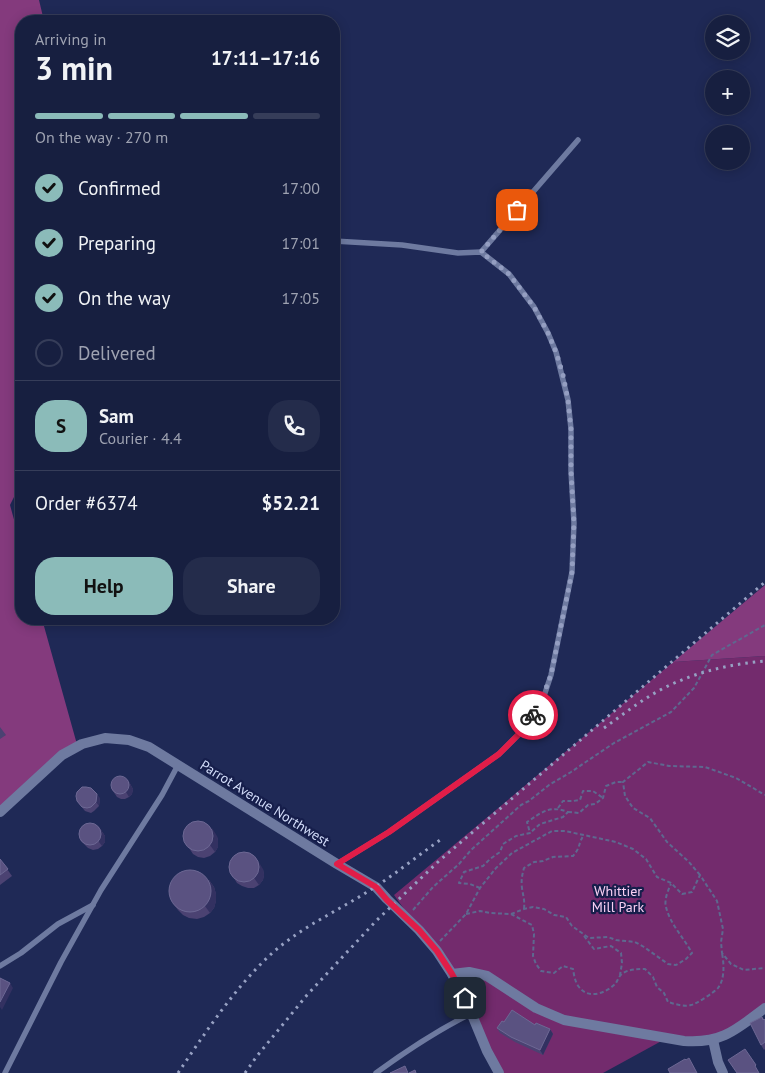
<!DOCTYPE html>
<meta charset="utf-8">
<style>
body{margin:0;font-family:"PT Sans",sans-serif;background:#242c4b;color:#f1f3f6;height:100vh;display:flex;flex-direction:column;font-size:19px;white-space:nowrap}
*{box-sizing:border-box;margin:0}
p{font-size:16px;color:#9ea2b1}
.icon{flex:none;width:28px;height:28px;fill:none;stroke:currentColor;stroke-width:2;stroke-linecap:round;stroke-linejoin:round}
.map{position:relative;flex:1;overflow:hidden}
.details{position:absolute;left:15px;top:15px;width:325px;height:610px;display:flex;flex-direction:column;background:#171f40;border-radius:20px;box-shadow:0 2px 12px #0003,0 0 0 1px #363d59}
.details>*{flex:none}
.fabs{position:absolute;left:705px;top:15px;display:grid;gap:10px}
.fabs a{display:grid;place-items:center;width:45px;height:45px;border-radius:50%;background:#171f40;box-shadow:0 2px 12px #0003,0 0 0 1px #363d59;font-size:25px}
.pin{position:absolute;display:grid;place-items:center;width:42px;height:42px;color:#fff;margin:-21px;border-radius:10px;box-shadow:0 2px 8px #0006}
.courier{position:absolute;display:grid;place-items:center;width:50px;height:50px;margin:-25px;border:4px solid #e11d48;border-radius:50%;background:#fff;color:#222;box-shadow:0 1px 6px #0007}
.head em{font-style:normal;font-weight:700}
.head div{display:flex;flex-direction:column-reverse}
.head{display:flex;align-items:center;justify-content:space-between;height:85px;padding:0 20px}
h1{font-size:32px;font-weight:700;line-height:38px}
.bar{display:grid;grid-template-columns:repeat(4,1fr);gap:8px 5px;align-content:center;height:60px;padding:0 20px}
.bar i{height:6px;border-radius:4px;background:#363d59}
.bar .selected{background:#8bbbb9}
.bar p{grid-column:span 4}
.line{display:flex;align-items:center;gap:12px;padding:0 20px;border-top:1px solid #363d59}
.line div{flex:1}
.round{display:grid;place-items:center;flex:none;width:52px;height:52px;border-radius:20px;background:#242c4b}
ol{padding:0 20px;list-style:none}
li{display:flex;align-items:center;gap:15px;height:55px}
li p{margin-inline-start:auto}
li .icon{padding:5px;border-radius:50%;background:#8bbbb9;color:#111;stroke-width:4}
li:last-child{color:#9ea2b1}
li i{width:28px;height:28px;border:2px solid #363d59;border-radius:50%}
.cta{display:flex;gap:10px;margin-top:auto;padding:10px 20px}
.cta a{flex:1;height:58px;border-radius:20px;background:#8bbbb9;color:#111;font-size:20px;font-weight:700;line-height:58px;text-align:center}
.cta a+a{background:#242c4b;color:#f1f3f6}
.map>svg:first-child{display:block}
.green{fill:#732b6d}
.forest{fill:#843a7d}
.lines{fill:none;stroke-linecap:round;stroke-linejoin:round}
.path{stroke:#5e688f;stroke-width:2;stroke-dasharray:4 2.5;stroke-linecap:butt}
.lane{stroke:#6e7aa0;stroke-width:5.5}
.street{stroke:#6e7aa0;stroke-width:10}
.rail{stroke:#97a1c3;stroke-width:3;stroke-dasharray:2.5 5;stroke-linecap:butt}
.wall{fill:#4b4272}
.shaded-wall{fill:#333161}
.building{fill:#5a5281;stroke:#6d6894}
.done{stroke:#949ec1;stroke-width:5;stroke-dasharray:0 9}
.route{stroke:#e11d48;stroke-width:6}
.labels{text-anchor:middle;dominant-baseline:central;stroke-width:4.5;stroke-linejoin:round;paint-order:stroke}
.street-label{font-size:14px;fill:#d3ddfa;stroke:#161e4b}
.park-label{font-size:14px;fill:#fad0f4;stroke:#161e4b}
</style>
<div class="map">
<svg width="765" height="1073" viewBox="0 0 765 1073">
<rect width="100%" height="100%" fill="#1f2956"/>
<!-- green -->
<path class="green" d="M765,656V1010L713,1040L667,1038L603,1073H503L452,976L394,895L673,662Z"/>
<!-- forest -->
<g class="forest">
<path d="M0,0H39L44,21H21V483L10,505L21,545V619H42L78,748L0,807Z"/>
<path d="M765,585V656L673,662Z"/>
</g>
<g class="lines">
<!-- path -->
<g class="path">
<path d="M558,808L563,801H573L580,800L583,791H593L603,798"/>
<path d="M568,812L579,813L588,805L595,804L603,798L606,786L616,782H623"/>
<path d="M700,875L689,862L667,842L650,818L633,808L625,796L623,782L648,762L669,766L705,767L736,778L765,795"/>
<path d="M480,888L470,884L459,883L464,872L483,866L490,859L500,852L503,844L516,836L530,833L527,822C542,812 550,805 568,812L563,817L540,824L530,833"/>
<path d="M524,909C525,900 523,896 522,888C521,881 522,875 524,868L534,862L543,861L553,857L573,856C581,847 578,843 584,835"/>
<path d="M413,910L433,887L459,864L471,850L521,805L529,801L549,785L571,772L614,743L671,712L694,688L712,655L765,625"/>
<path d="M466,914L480,911L490,913L511,914L532,925L534,934L533,956L536,964L541,971L554,973L563,966L573,969C574,975 575,982 579,987C588,999 604,994 614,985C618,982 618,976 623,973C630,969 637,969 645,969L653,977L657,987L664,993L668,1002C675,1004 684,1007 691,1005C695,1005 716,991 718,988C725,979 724,964 722,953"/>
<path d="M511,914L524,909L533,907L544,909L554,915L566,917L572,926L589,938L608,937L616,940L635,942L644,947L668,964L676,965L686,959L692,953C684,938 670,924 666,907C664,900 668,890 671,884"/>
<path d="M584,936L594,949L611,946L621,953L622,963L620,975"/>
<path d="M440,941L466,914L480,888L496,868L512,853L552,831H565L616,842L633,849L646,859L657,877L671,883L682,894L692,892L700,875L717,901L723,929L721,942L722,953L731,964L744,970L765,968"/>
</g>
<!-- lane -->
<g class="lane">
<path d="M334,241L402,245L458,253L481,252L509,274L534,307L548,333L556,352L568,400L571,429V471L574,523L572,572L551,675L541,705L525,728L499,754L389,832L337,864"/>
<path d="M481,252L578,140"/>
<path d="M0,966L21,953L58,924L93,905"/>
<path d="M5,1073L61,962L101,890L162,795L178,765"/>
<path d="M376,1073C406,1051 438,1030 472,1013"/>
</g>
<!-- street -->
<g class="street">
<path d="M0,812L62,755L82,744L105,738L129,740L149,747L337,864L376,887L387,899L419,930L437,951L452,974L465,998L487,1051L499,1073"/>
<path d="M452,974L469,972L487,976L536,1008L564,1020L684,1041C722,1044 737,1029 765,1008"/>
<path d="M713,1040L718,1062L723,1073"/>
</g>
<!-- rail -->
<g class="rail">
<path d="M604,728C625,713 645,697 668,686C699,671 732,664 765,661"/>
<path d="M178,1073C205,1033 234,989 269,956C300,927 340,910 375,887C398,872 420,854 443,838"/>
<path d="M245,1073L257,1056L307,995L376,921L439,861L765,582"/>
</g>
</g>
<!-- wall -->
<g class="wall">
<path d="M0,727L6,735L0,739Z"/>
<path d="M128,780L133,789L132,794L129,797L125,799H121L117,797L111,788Z"/>
<path d="M100,798L99,806L94,811L91,813L85,811L77,801Z"/>
<path d="M99,827L105,836V842L102,846L98,849L93,850L88,848L80,840Z"/>
<path d="M217,836L218,841V847L215,852L210,856L204,858L198,857L193,854L185,842Z"/>
<path d="M0,859L12,876L0,885Z"/>
<path d="M263,869L264,875L263,880L259,885L254,888H248L242,886L237,883L232,875Z"/>
<path d="M209,880L214,887L216,894V901L214,908L210,913L204,917L197,919L189,918L183,915L178,910L173,903Z"/>
<path d="M762,1017L765,1020V1049L764,1050L761,1045Z"/>
<path d="M504,1022L535,1025L550,1029L553,1034L543,1055L515,1042L500,1033L497,1028Z"/>
</g>
<!-- shaded-wall -->
<g class="shaded-wall">
<path d="M128,780L133,789L132,794L129,797L126,792Z"/>
<path d="M97,794L100,798L99,806L96,802Z"/>
<path d="M99,827L105,836V842L102,846L99,842Z"/>
<path d="M212,828L217,836L218,841V847L215,852L210,845Z"/>
<path d="M255,856L263,869L264,875L263,880L259,885L254,878Z"/>
<path d="M209,880L214,887L216,894V901L214,908L210,913L205,906Z"/>
<path d="M10,983L13,988L2,1010L0,1007V1002Z"/>
<path d="M550,1029L553,1034L543,1055L540,1050Z"/>
</g>
<!-- building -->
<g class="building">
<circle cx="120" cy="785" r="9"/>
<path d="M82,787H86L91,788L97,794L96,802L91,807L87,808L82,807L77,801L76,796L77,792Z"/>
<circle cx="198" cy="836" r="15"/>
<circle cx="90" cy="834" r="11"/>
<circle cx="244" cy="867" r="15"/>
<path d="M0,859L8,869L0,875Z"/>
<circle cx="190" cy="891" r="21"/>
<path d="M0,978L10,983L0,1002Z"/>
<path d="M512,1010L535,1025L536,1023L550,1029L540,1050L511,1037L497,1028L502,1021L504,1022Z"/>
<path d="M762,1017L763,1020L764,1019L765,1020V1042L761,1045L750,1023Z"/>
<path d="M745,1049L756,1065L755,1066L759,1073H737L728,1060Z"/>
<path d="M689,1058L697,1073H670L668,1069L685,1059L686,1060Z"/>
<path d="M405,1066L408,1073H390Z"/>
<path d="M415,1070L416,1073H409Z"/>
</g>
<g class="lines">
<!-- done -->
<path class="done" d="M517,210L481,252L509,274L534,307L548,333L556,352L563,375L568,400L571,429V471L574,523L572,572L551,675L540,704L533,715"/>
<!-- route -->
<path class="route" d="M465,998L452,974L437,951L419,930L387,900L376,887L337,864L389,832L499,754L525,728L533,715"/>
</g>
<g class="labels">
<!-- street labels -->
<g class="street-label">
<text transform="translate(265 803) rotate(32)">Parrot Avenue Northwest</text>
</g>
<!-- park labels -->
<g class="park-label">
<text x="618" y="891">Whittier<tspan x="618" dy="16">Mill Park</tspan></text>
</g>
</g>
</svg>
<div class="fabs">
<a><svg class="icon" aria-label="layers" viewBox="0 0 24 24"><path d="M12 4l9 5-9 5-9-5zM3 14l9 5 9-5"/></svg></a>
<a>+</a>
<a>−</a>
</div>
<div class="pin" style="left:517px;top:210px;background:#ea580c"><svg class="icon" aria-label="bag" viewBox="0 0 24 24"><path d="M5 8h14l-1 12H6zM9 8a3 3 0 0 1 6 0"/></svg></div>
<div class="pin" style="left:465px;top:998px;background:#1f2937"><svg class="icon" aria-label="home" viewBox="0 0 24 24"><path d="M3 11l9-7 9 7M6 9v11h12V9"/></svg></div>
<div class="courier" style="left:533px;top:715px"><svg class="icon" aria-label="bike" viewBox="0 0 24 24"><circle cx="6" cy="16" r="4"/><circle cx="18" cy="16" r="4"/><path d="M6 16l4-8h5l3 8M10 8l3 8H6M13 5h3"/></svg></div>
<section class="details">
<div class="head"><div><h1>3 min</h1><p>Arriving in</p></div><em>17:11–17:16</em></div>
<div class="bar"><i class="selected"></i><i class="selected"></i><i class="selected"></i><i></i><p>On the way · 270 m</p></div>
<ol>
<li><svg class="icon" aria-label="check" viewBox="0 0 24 24"><path d="M5 12l5 5 9-10"/></svg>Confirmed<p>17:00</p></li>
<li><svg class="icon" aria-label="check" viewBox="0 0 24 24"><path d="M5 12l5 5 9-10"/></svg>Preparing<p>17:01</p></li>
<li><svg class="icon" aria-label="check" viewBox="0 0 24 24"><path d="M5 12l5 5 9-10"/></svg>On the way<p>17:05</p></li>
<li><i></i>Delivered</li>
</ol>
<div class="line" style="height:90px"><b class="round" style="background:#8bbbb9;color:#111">S</b><div><b>Sam</b><p>Courier · 4.4</p></div><a class="round"><svg class="icon" aria-label="phone" viewBox="0 0 24 24"><path d="M5 4h4l2 5-3 2q2 4 5 5l2-3 5 2v4C11 20 4 13 5 4z"/></svg></a></div>
<div class="line" style="height:65px"><div>Order #6374</div><b>$52.21</b></div>
<div class="cta"><a>Help</a><a>Share</a></div>
</section>
</div>
